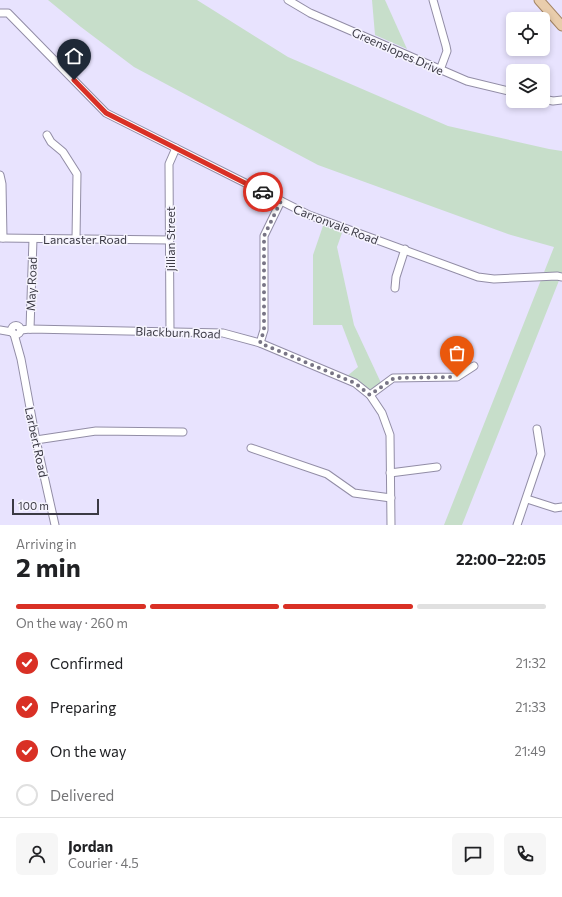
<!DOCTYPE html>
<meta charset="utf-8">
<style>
body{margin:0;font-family:Commissioner,sans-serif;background:#f6f6f6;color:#202124;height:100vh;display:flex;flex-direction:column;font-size:15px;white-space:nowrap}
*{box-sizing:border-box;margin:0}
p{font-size:13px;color:#757577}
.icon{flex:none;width:22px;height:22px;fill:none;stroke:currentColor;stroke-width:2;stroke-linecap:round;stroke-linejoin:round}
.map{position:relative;height:525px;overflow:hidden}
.drawer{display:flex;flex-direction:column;background:#fff;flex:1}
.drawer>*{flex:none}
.fabs{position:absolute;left:506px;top:12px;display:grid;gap:8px}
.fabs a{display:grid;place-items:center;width:44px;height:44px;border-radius:6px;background:#fff;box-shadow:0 2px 6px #0003;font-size:20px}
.scale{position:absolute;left:12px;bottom:10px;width:87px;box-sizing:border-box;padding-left:4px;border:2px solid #3b3a44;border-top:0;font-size:11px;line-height:14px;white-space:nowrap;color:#3b3a44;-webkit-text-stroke:3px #f5f3fe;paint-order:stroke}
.pin{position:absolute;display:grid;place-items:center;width:34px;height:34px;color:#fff;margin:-41px -17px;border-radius:50% 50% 50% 0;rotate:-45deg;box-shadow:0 0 4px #0007}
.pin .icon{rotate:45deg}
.courier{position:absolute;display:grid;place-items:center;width:40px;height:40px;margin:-20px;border:3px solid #d93025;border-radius:50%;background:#fff;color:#222;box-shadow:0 1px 5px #0007}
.overview em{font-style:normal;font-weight:700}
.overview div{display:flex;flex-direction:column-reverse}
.overview{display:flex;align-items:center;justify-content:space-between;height:68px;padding:0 16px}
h1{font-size:26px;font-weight:700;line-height:30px}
.bar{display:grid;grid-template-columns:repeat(4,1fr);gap:6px 4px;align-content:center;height:48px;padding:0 16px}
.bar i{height:5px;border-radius:3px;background:#e0e0e0}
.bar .active{background:#d93025}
.bar p{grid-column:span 4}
.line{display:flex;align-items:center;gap:10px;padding:0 16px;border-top:1px solid #e0e0e0}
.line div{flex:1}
.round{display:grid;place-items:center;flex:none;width:42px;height:42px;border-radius:6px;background:#f6f6f6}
ol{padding:0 16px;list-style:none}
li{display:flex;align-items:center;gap:12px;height:44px}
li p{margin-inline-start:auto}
li .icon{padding:4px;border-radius:50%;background:#d93025;color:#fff;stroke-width:4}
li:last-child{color:#757577}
li i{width:22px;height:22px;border:2px solid #e0e0e0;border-radius:50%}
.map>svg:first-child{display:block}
.green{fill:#c7deca}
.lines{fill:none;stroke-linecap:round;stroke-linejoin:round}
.minor-casing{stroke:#928da6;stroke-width:9}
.major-casing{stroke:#a38464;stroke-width:11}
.minor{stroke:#fff;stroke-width:7}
.major{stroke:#e9cdac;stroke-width:9}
.done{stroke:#787585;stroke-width:4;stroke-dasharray:0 7.2}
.route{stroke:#d93025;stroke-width:5}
.labels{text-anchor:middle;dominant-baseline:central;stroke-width:3;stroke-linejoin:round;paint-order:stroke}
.street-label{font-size:12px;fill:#3b3a44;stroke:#f5f3fe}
</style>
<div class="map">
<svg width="562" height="525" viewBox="0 0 562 525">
<rect width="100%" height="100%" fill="#e8e3fe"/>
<!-- green -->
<g class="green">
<path d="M48,0H197L288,57L448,126L549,149L562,151V273L462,525H444L554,247L511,235L318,165L134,67L81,27Z"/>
<path d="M372,0H385L407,49L375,35Z"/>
<path d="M324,223L343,230L337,247L354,325L382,385L370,394L346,377L358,367L342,325H313V255Z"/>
</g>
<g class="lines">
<!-- minor casing -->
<g class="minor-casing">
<g id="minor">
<path d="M288,0L310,13L467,81L513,92"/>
<path d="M433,0L446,46L447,51L440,70"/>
<path d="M0,13H8L106,113L309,215L478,277L494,279L557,276L562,277"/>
<path d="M543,99L553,101L562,100"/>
<path d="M47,135L51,142L63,152L77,174L76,239"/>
<path d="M0,175L2,184L3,238"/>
<path d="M0,238L170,240"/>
<path d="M395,288L396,277L405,249"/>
<circle cx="16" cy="330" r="4.5"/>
<path d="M30,329L33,239"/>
<path d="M0,330L12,332"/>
<path d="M21,330L30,329L223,333L260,343L355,383L370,395L382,413L390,435L391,525"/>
<path d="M170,332L169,164L176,148"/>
<path d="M14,334L21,359L36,440L55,525"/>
<path d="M260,343L264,330V236L281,201"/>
<path d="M370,395L393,378L457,377L474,366"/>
<path d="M36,440L96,431L183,432"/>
<path d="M251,448L327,474L354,493L391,498"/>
<path d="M390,473L437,467"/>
<path d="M527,499L555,508L562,507"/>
<path d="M517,525L541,454L537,429"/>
</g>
</g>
<!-- major casing -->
<g class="major-casing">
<path id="major" d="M539,0L562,26"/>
</g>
<!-- minor -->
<use href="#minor" class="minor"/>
<!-- major -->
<use href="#major" class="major"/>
</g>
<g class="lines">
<!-- done -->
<path class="done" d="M263,192L281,201L264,236V330L260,343L355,383L370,395L394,378L457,377"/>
<!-- route -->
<path class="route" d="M74,80L106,113L263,192"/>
</g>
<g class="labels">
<!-- street labels -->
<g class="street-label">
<text transform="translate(398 51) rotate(24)">Greenslopes Drive</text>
<text transform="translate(336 224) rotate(21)">Carronvale Road</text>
<text x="85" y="239">Lancaster Road</text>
<text transform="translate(170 239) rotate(-90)">Jillian Street</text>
<text transform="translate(31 284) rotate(-88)">May Road</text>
<text transform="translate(178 332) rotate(2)">Blackburn Road</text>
<text transform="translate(37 442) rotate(78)">Larbert Road</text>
</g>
</g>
</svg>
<div class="fabs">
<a><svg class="icon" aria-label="locate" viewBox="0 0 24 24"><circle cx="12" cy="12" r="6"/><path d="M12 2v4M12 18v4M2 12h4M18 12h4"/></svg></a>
<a><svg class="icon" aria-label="layers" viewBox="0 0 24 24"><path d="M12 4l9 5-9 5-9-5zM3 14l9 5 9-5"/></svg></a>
</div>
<div class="scale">100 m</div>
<div class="pin" style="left:457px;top:377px;background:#ea580c"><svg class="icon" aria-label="bag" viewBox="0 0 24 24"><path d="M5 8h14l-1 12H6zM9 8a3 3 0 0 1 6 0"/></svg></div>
<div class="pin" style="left:74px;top:80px;background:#1f2937"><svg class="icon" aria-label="home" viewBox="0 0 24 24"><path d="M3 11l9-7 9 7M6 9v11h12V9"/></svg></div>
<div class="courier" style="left:263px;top:192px"><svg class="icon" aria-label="car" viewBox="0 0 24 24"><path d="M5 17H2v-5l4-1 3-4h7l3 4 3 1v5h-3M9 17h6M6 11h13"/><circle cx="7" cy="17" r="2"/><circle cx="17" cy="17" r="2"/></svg></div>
</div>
<section class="drawer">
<div class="overview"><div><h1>2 min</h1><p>Arriving in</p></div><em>22:00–22:05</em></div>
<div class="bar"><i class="active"></i><i class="active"></i><i class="active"></i><i></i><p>On the way · 260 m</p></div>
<ol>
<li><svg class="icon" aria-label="check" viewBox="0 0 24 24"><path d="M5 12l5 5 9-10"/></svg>Confirmed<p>21:32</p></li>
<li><svg class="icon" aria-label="check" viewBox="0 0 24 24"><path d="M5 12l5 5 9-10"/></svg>Preparing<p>21:33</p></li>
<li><svg class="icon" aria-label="check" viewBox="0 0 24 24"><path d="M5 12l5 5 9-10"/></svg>On the way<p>21:49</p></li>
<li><i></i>Delivered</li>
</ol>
<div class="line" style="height:72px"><a class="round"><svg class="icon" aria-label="person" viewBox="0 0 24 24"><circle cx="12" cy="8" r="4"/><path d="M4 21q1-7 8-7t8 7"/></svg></a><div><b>Jordan</b><p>Courier · 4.5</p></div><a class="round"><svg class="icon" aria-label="chat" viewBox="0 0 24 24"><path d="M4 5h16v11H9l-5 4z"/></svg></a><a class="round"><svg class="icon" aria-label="phone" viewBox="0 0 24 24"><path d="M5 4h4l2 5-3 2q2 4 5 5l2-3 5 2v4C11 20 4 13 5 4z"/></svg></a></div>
</section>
